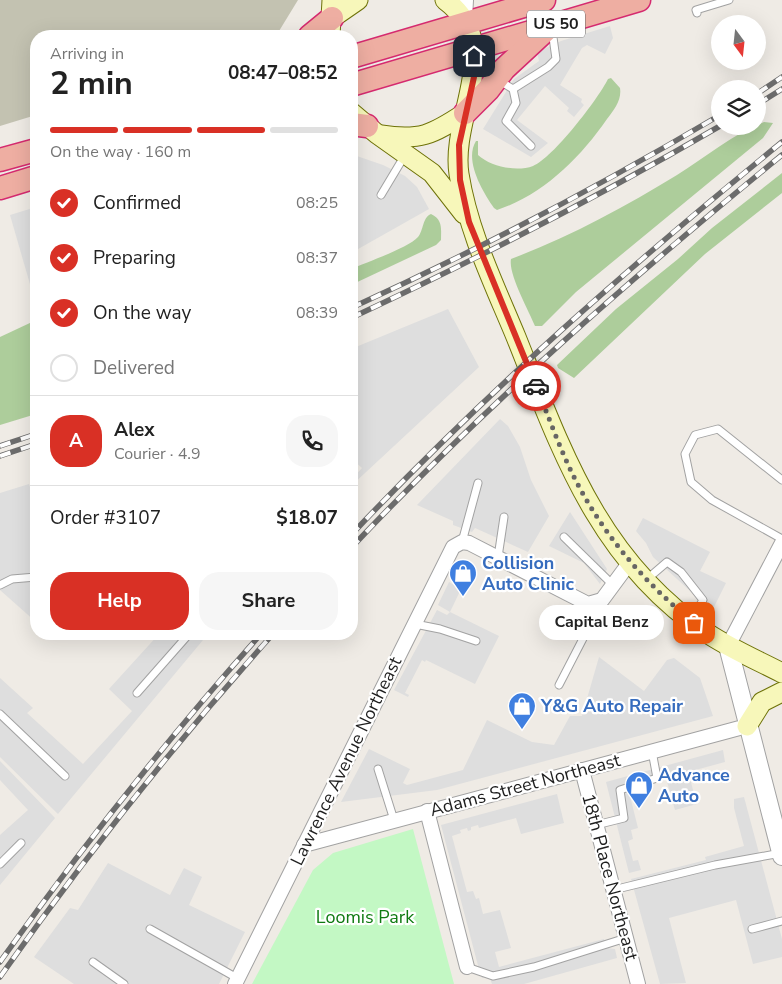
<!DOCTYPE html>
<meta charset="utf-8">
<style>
body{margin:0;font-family:"Nunito Sans",sans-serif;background:#f6f6f6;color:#222;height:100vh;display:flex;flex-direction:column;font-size:19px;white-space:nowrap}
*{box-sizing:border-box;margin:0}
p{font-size:16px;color:#767676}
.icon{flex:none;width:28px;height:28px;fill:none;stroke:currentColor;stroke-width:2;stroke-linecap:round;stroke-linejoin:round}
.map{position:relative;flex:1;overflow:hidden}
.drawer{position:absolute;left:30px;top:30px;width:328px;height:610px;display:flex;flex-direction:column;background:#fff;border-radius:20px;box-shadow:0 5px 20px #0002}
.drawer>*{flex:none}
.needle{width:32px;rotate:165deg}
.fabs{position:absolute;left:711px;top:15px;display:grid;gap:10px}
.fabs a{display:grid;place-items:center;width:55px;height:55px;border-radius:50%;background:#fff;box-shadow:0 5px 20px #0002;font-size:25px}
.pin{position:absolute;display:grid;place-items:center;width:42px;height:42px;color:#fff;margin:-21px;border-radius:10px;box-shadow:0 2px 8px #0006}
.courier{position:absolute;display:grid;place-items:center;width:50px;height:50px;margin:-25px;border:4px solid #d93025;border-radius:50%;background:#fff;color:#222;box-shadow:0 1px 6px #0007}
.bubble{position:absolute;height:35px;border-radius:18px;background:#fff;box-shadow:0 5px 20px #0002;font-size:16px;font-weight:700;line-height:35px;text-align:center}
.head em{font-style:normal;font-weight:700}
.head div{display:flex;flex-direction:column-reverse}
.head{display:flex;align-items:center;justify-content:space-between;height:85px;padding:0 20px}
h1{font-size:32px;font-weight:700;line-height:38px}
.bar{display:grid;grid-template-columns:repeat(4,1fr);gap:8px 5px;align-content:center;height:60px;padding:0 20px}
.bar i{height:6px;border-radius:4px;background:#e0e0e0}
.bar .active{background:#d93025}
.bar p{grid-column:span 4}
.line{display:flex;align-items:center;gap:12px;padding:0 20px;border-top:1px solid #e0e0e0}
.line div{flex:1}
.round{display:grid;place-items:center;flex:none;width:52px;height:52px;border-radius:20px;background:#f6f6f6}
ol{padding:0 20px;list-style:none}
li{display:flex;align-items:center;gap:15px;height:55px}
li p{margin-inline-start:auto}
li .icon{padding:5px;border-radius:50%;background:#d93025;color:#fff;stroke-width:4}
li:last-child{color:#767676}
li i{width:28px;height:28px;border:2px solid #e0e0e0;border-radius:50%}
.primary-button{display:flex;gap:10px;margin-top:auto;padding:10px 20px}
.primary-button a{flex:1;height:58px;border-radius:20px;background:#d93025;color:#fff;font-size:20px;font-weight:700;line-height:58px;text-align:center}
.primary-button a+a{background:#f6f6f6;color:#222}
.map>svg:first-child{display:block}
.construction{fill:#c3c2b1}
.forest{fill:#adcd9b}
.park{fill:#c3f8c4}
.parking{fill:#dedede}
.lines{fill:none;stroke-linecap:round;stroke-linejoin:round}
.service-casing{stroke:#a2a2a2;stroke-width:9}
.minor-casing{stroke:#a2a2a2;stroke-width:16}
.tertiary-casing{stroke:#a2a2a2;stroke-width:20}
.secondary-casing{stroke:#6e7208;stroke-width:21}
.trunk-casing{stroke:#d52a6f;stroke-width:25}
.service{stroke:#fff;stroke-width:7}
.minor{stroke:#fff;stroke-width:14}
.tertiary{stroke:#fff;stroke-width:18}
.secondary{stroke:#f7f7ba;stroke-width:19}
.trunk{stroke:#eeaea2;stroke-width:22}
.rail-casing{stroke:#6c6c6c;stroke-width:5.5}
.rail{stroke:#fff;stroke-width:4;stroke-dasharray:11;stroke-linecap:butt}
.done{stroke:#676664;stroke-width:5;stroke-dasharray:0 9}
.route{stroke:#d93025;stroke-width:6}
.labels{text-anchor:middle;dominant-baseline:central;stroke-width:4.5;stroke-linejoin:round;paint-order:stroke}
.shield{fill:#fff;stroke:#626262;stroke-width:1}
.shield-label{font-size:16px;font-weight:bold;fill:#1e1e1e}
.shop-label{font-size:18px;font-weight:bold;fill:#366cbe;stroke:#fff;text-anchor:start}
.street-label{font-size:18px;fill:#1e1e1e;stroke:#fff}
.park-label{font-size:18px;fill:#0f7a11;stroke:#fff}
</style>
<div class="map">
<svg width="782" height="984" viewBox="0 0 782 984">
<rect width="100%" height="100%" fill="#efebe5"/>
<!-- construction -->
<path class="construction" d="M0,0H298L276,36H36V115L0,126Z"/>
<!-- forest -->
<g class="forest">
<path d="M611,78L620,88C622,100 614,110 607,119C580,158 543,195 497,210L494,208C482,191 464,160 476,141H478V155C491,167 517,172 533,166C553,158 598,99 608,79Z"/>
<path d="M764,122L773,123L763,138L576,292L542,326H535C529,311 508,274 511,259C569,237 625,207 677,175C706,157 733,134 764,122Z"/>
<path d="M782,173V193L705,254L574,378L558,368L557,365L616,309L678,259L712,228Z"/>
<path d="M431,214C443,220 441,228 441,240L436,245L351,285V269C367,262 408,248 418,237C424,230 422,218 431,214Z"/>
<path d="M32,322L36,327V414L0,425V337Z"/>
</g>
<!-- park -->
<path class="park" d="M413,829L454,984H252L313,870L333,853Z"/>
<!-- parking -->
<g class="parking">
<path d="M610,26L613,38L605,54L587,45L582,48L560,85L582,99L581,102L584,105L574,117L567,111L569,108L545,86L517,120L548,143L531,157L483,129L514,79L539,61L537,52L561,41Z"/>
<path d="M351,154L383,165L405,176L417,187L429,209L351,253Z"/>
<path d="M36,207V305L10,215Z"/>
<path d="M448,309L479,367L351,486V480L362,468L351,458V349Z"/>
<path d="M500,419L508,426L520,447L531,480L549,516L528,552L475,528L472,532L453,525V521L417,505Z"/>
<path d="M29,484L36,506V622L0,590V493Z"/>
<path d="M570,512L607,569L600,584L584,563L549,546Z"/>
<path d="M643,518L710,552L700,571L726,583L712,611L653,557L646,543L636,531Z"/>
<path d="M449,582L461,589L450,612L499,636L475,684L426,660L425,662L422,660L405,693L409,695L408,697L394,690L437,610L447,615L450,612L438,605Z"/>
<path d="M159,634H208L58,814L0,757V678L33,708L27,713L83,764L132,711L109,689Z"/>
<path d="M599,657L644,691L667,660L674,658L700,678L713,716L437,790L341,802L369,749L410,769L403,783L407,785L463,770L487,720L532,742L554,745L570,716H582Z"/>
<path d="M723,750L725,762L688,772L697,804L675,810L666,778L628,788L638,828L631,830L633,839L628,841L633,861L638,860L641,870L629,873L606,782Z"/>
<path d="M0,761L55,818L0,885V835L28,810L0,780Z"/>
<path d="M557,794L564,823L521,834L516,818L479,828L478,825L471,827V830L468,831L467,828L460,830L461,833L452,836L467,892L473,891L476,899L479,898L483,914L500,910L511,948L495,952L499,967L604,939L607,948L615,949L617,958L524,984H492L489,976L482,978L480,973L441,825Z"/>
<path d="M744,797L782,939V957L753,964L736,900L669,918L686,983L660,984L631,879L706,860L705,857L744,846L734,808V799Z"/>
<path d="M108,863L170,895L184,868L202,877L189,905L245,932L219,984H74L34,957L70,908L78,910Z"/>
</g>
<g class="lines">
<!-- service casing -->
<g class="service-casing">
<g id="service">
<path d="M697,13L696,10L729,0"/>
<path d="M498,80L513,89L516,103L506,121L531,146"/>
<path d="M513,89L548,67L556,59L552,30"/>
<path d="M381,195L405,155"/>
<path d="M782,480L718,429L695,435L685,454L691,482L712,500L782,539"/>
<path d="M564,537L613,585"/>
<path d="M462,542L478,483"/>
<path d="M498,557L504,517"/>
<path d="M646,580L667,562L681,572L703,600L691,620"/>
<path d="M0,585L12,579L36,577"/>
<path d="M415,624L440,629L476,641"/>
<path d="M559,685L590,625L593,604"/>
<path d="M137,693L189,634"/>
<path d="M0,714L65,776"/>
<path d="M378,769L394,820"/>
<path d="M596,825L624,818L620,790L657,778L652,751"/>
<path d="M0,864L21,843"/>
<path d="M613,890L715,865L781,853"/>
<path d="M150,929L237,978"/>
<path d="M752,929L782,921"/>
<path d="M93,962L124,984"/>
<path d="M467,967L493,976L534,967L626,938"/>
</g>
</g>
<!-- minor casing -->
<g class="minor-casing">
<g id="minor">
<path d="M728,646L782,543"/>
<path d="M582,770L638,984"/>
<path d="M427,811L467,967"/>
<path d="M304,845L747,726"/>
<path d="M235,984L453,547L462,542L469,543L588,604L602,600L630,562"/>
</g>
</g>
<!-- tertiary casing -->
<g class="tertiary-casing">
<g id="tertiary">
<path d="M463,18L464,0"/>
<path d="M728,646L782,856"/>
</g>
</g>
<!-- secondary casing -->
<g class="secondary-casing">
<g id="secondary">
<path d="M445,0C506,45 450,116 459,174C468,231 494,284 516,337C562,452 599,561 707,633C731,649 757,660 782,673"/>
<path d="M332,18L358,0"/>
<path d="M330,36L332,0"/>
<path d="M351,112L377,134L432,173L464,214"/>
<path d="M381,135C420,141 432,135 465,113"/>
<path d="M747,726L762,702L782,692"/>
</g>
</g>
<!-- trunk casing -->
<g class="trunk-casing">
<g id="trunk">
<path d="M310,36L332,18"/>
<path d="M351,57L544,0"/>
<path d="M351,85L639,0"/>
<path d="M465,113L488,90L504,69L546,30"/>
<path d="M351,124L367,126"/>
<path d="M0,160L36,150"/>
<path d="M0,188L36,177"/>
</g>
</g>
<!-- service -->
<use href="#service" class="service"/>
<!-- minor -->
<use href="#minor" class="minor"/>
<!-- tertiary -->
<use href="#tertiary" class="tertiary"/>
<!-- secondary -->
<use href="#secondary" class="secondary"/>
<!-- trunk -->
<use href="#trunk" class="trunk"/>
<!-- rail casing -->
<g class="rail-casing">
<g id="rail">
<path d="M758,93L782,77"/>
<path d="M758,104L782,89"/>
<path d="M351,308C478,250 600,186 720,115"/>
<path d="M351,318C477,259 600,196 720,126"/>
<path d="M0,446L36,434"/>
<path d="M0,456L36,444"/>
<path d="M351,535C485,393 631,265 782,142"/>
<path d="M351,548C485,406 631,278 782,155"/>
<path d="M0,962C81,848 168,738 261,634"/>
<path d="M0,977C84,858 175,743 273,634"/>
</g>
</g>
<!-- rail -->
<use href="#rail" class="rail"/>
</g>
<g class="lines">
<!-- done -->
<path class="done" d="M536,386C549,417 560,450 576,481C605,537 645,583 694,623"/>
<!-- route -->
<path class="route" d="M474,56V77L459,145L460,180L469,222L536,386"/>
</g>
<!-- icons -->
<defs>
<g id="shop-pin" transform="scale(1.4375)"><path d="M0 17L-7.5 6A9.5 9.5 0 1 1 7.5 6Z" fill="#3f7fe0" stroke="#fff"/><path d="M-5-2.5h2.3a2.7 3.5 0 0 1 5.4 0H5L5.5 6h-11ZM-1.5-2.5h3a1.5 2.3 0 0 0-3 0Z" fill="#fff"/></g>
</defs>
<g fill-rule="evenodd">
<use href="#shop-pin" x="463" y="573"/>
<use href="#shop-pin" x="522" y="706"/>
<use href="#shop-pin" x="639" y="785"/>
</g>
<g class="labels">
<!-- shield labels -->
<rect class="shield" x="527" y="10.5" width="58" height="27" rx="4"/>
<g class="shield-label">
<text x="556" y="24">US 50</text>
</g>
<!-- shop labels -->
<g class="shop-label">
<text x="482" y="563">Collision<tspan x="482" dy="21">Auto Clinic</tspan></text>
<text x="541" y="706">Y&amp;G Auto Repair</text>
<text x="658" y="775">Advance<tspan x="658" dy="21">Auto</tspan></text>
</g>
<!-- street labels -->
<g class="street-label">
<text transform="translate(346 761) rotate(-64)">Lawrence Avenue Northeast</text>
<text transform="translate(525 785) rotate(-15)">Adams Street Northeast</text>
<text transform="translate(610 877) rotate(75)">18th Place Northeast</text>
</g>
<!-- park labels -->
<g class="park-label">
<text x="365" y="917">Loomis Park</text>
</g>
</g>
</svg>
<div class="fabs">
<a><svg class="needle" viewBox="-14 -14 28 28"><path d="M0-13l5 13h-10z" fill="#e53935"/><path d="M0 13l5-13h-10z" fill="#767676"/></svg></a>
<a><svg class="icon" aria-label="layers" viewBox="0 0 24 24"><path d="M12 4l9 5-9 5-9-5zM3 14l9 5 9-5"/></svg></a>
</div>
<div class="pin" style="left:694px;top:623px;background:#ea580c"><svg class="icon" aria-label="bag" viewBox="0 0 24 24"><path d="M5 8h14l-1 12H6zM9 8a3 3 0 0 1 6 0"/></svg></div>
<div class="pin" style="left:474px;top:56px;background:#1f2937"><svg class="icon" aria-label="home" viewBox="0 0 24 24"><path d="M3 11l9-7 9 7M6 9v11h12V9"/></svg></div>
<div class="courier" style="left:536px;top:386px"><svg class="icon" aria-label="car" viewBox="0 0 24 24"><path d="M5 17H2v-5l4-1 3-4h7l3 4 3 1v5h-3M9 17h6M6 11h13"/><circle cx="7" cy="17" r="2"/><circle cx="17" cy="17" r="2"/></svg></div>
<div class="bubble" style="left:539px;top:605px;width:125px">Capital Benz</div>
<section class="drawer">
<div class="head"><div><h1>2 min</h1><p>Arriving in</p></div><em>08:47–08:52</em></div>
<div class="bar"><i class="active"></i><i class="active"></i><i class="active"></i><i></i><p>On the way · 160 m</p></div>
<ol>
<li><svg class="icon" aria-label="check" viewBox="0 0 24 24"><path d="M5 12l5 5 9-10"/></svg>Confirmed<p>08:25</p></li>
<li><svg class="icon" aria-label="check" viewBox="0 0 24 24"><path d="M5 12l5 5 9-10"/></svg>Preparing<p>08:37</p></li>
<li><svg class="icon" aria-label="check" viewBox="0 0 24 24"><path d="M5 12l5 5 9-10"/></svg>On the way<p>08:39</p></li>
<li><i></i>Delivered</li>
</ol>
<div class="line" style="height:90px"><b class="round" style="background:#d93025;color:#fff">A</b><div><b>Alex</b><p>Courier · 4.9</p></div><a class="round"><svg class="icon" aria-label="phone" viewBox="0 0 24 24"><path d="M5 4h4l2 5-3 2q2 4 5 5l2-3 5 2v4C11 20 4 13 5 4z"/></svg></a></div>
<div class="line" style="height:65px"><div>Order #3107</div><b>$18.07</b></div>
<div class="primary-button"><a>Help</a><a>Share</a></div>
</section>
</div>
